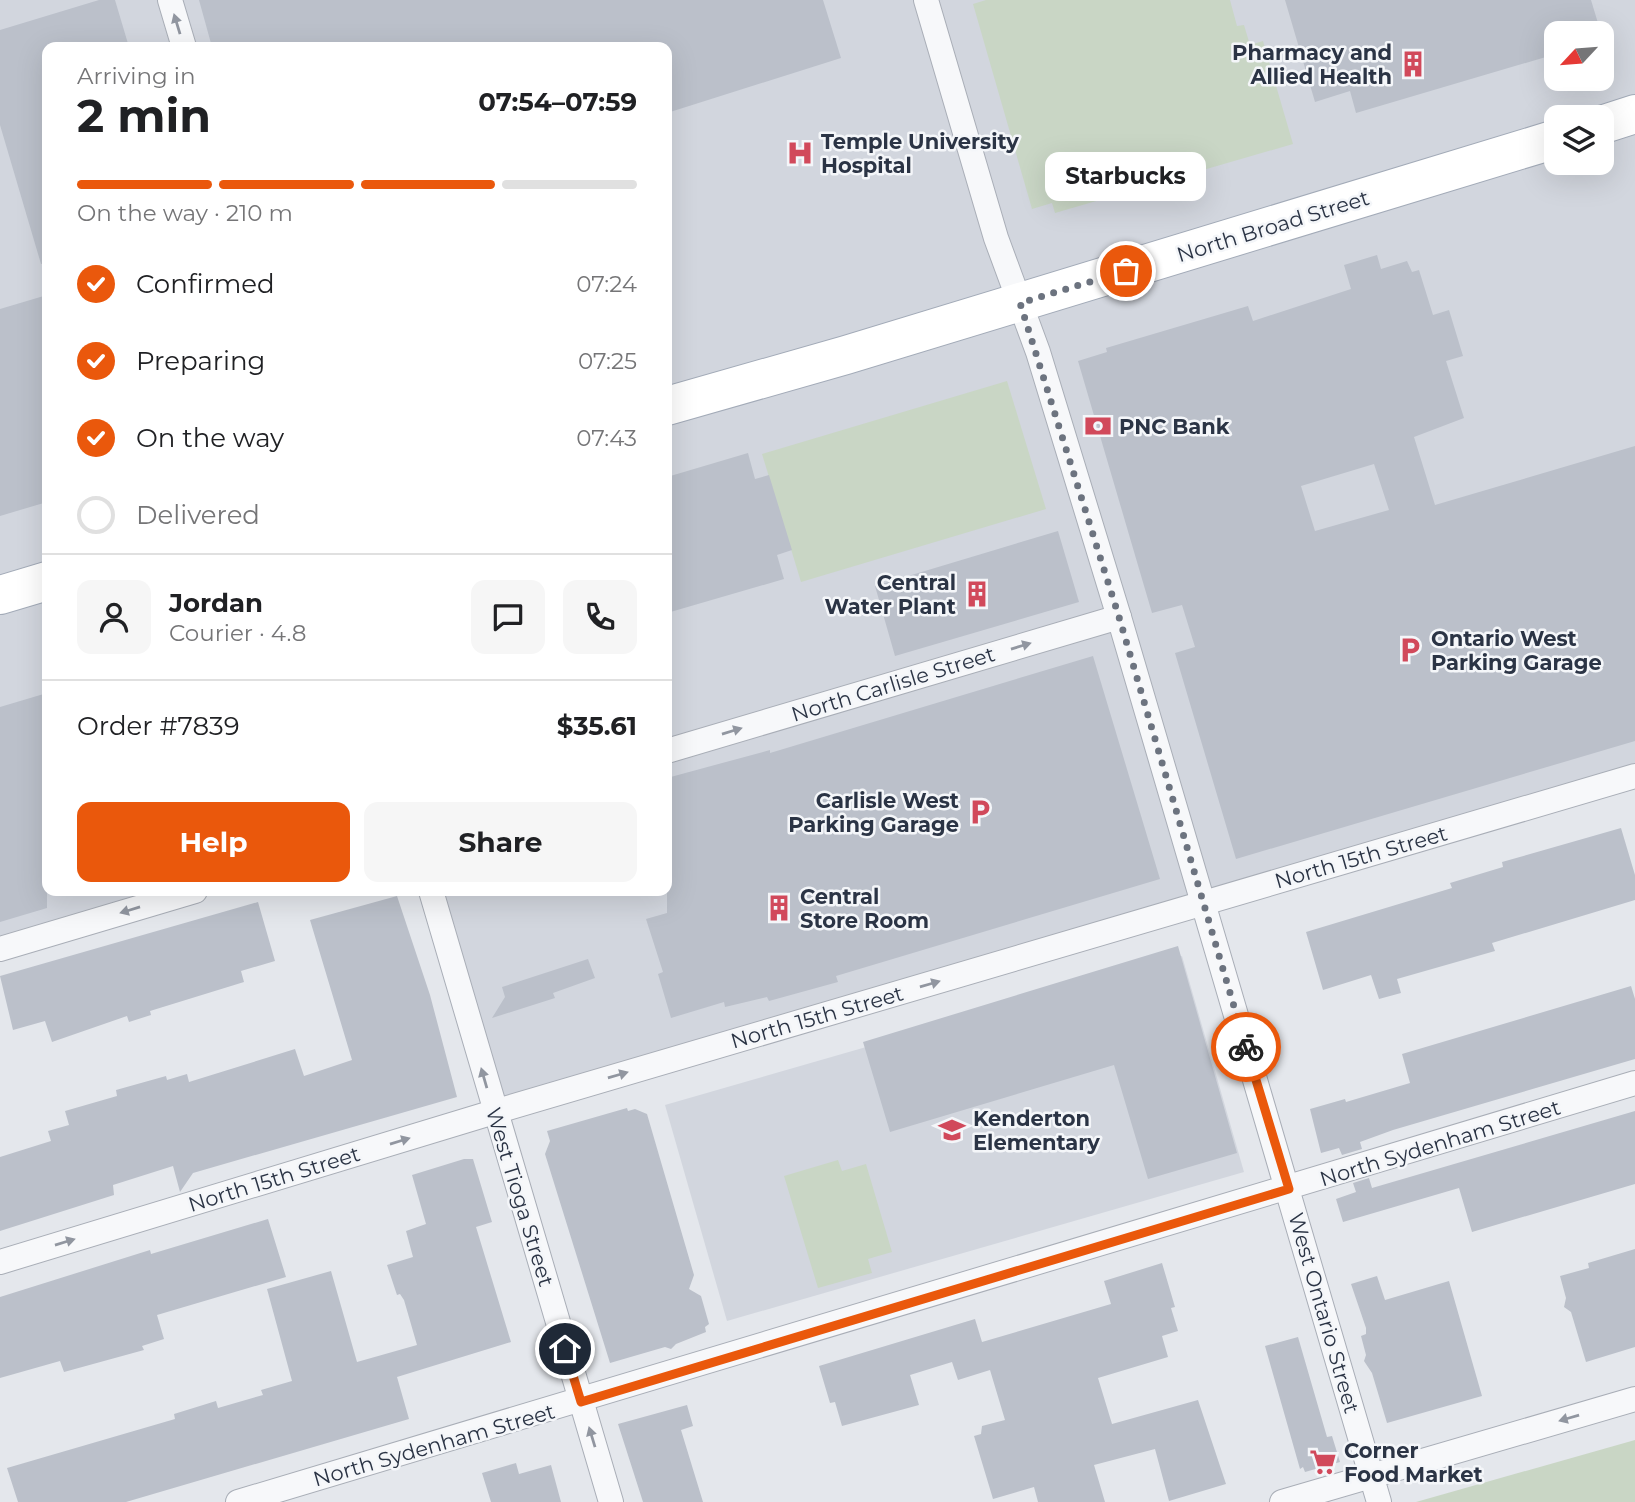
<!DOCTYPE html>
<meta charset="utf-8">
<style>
body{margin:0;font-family:Montserrat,sans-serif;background:#f6f6f6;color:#202124;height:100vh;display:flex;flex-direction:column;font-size:26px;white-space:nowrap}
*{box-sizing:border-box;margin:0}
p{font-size:23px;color:#757577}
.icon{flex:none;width:38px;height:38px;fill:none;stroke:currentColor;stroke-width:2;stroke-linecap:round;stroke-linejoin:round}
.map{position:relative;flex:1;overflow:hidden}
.side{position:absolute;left:42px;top:42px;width:630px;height:854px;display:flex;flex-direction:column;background:#fff;border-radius:14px;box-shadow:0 7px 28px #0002}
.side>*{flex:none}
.needle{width:46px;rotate:244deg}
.controls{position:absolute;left:1544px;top:21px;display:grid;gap:14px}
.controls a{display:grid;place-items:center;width:70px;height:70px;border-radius:14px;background:#fff;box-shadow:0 7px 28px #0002;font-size:35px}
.pin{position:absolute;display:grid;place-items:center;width:60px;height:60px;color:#fff;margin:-30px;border:4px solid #fff;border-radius:50%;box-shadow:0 2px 7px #0007}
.courier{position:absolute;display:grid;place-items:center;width:70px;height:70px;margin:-35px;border:5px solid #ea580c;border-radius:50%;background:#fff;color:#222;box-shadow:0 2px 9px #0007}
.bubble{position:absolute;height:49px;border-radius:14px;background:#fff;box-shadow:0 7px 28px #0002;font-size:23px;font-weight:700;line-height:49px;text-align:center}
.headline em{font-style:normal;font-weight:700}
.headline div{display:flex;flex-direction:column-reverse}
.headline{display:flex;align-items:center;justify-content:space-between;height:119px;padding:0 35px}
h1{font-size:46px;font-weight:700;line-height:52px}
.bar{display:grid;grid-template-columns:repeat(4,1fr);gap:10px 7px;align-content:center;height:84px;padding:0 35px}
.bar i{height:9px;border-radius:5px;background:#e0e0e0}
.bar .current{background:#ea580c}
.bar p{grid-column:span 4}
.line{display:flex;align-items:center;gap:18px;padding:0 35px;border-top:2px solid #e0e0e0}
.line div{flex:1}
.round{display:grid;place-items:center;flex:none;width:74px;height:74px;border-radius:14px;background:#f6f6f6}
ol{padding:0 35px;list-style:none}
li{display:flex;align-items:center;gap:21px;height:77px}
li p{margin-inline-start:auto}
li .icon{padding:7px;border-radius:50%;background:#ea580c;color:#fff;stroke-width:4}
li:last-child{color:#757577}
li i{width:38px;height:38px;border:4px solid #e0e0e0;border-radius:50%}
.button{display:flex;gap:14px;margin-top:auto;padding:14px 35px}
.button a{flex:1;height:80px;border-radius:14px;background:#ea580c;color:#fff;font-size:28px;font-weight:700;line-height:80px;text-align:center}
.button a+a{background:#f6f6f6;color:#202124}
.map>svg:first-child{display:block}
.built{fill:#d2d6de;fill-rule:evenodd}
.green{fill:#c9d6c5}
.building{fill:#bbc0ca;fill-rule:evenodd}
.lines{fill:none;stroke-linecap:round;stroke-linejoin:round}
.street-casing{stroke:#a9aeb7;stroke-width:26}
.primary-casing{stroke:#a3abb8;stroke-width:40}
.street{stroke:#f7f8fa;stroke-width:24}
.primary{stroke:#fff;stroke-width:38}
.oneway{fill:#9196a0}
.done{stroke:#6c737f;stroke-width:7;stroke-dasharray:0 12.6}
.route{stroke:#ea580c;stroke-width:9}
.labels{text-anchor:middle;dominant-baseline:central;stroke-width:5;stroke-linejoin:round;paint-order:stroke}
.poi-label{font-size:21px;font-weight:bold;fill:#2b3445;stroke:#f4f6f9;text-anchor:start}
.street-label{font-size:21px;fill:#2b3445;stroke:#f4f6f9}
</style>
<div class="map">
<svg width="1635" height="1502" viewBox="0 0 1635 1502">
<rect width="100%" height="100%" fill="#e4e7ec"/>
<!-- built -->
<g class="built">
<path d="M0,0H1635V776L494,1112L431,891H667V47H47V891H195L0,949ZM1556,33H1601V79H1556ZM1556,117H1601V163H1556Z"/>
<path d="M1182,956L1244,1172L727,1321L665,1105Z"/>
</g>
<!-- green -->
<g class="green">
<path d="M986,0H1230L1237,26L1244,25L1250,45L1263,41L1293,144L1055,213L1052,203L1032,209L973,4Z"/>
<path d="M1007,381L1046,509L801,582L762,454Z"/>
<path d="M838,1160L842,1171L866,1164L892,1252L868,1259L872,1273L818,1288L784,1176Z"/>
<path d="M1635,1440V1502H1416Z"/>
</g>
<!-- building -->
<g class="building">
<path d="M99,0H115L129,47H47V263L41,264L0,125V30Z"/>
<path d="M199,0H823L841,58L667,113V47H212Z"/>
<path d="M1285,0H1591L1601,33H1556V54L1356,113L1350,91L1315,102Z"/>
<path d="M1377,255L1381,269L1407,261L1412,272L1419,270L1433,315L1449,310L1463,356L1446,361L1464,418L1414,437L1435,505L1635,446V741L1236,859L1175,653L1195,647L1182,605L1152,613L1078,361L1107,352L1106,348L1248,306L1253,321L1351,289L1344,265ZM1374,464L1389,510L1315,531L1301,486Z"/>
<path d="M47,295V502L0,516V309Z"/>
<path d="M748,453L755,479L769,475L792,550L777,555L784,579L667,613V477Z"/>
<path d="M1058,531L1079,602L895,656L875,586Z"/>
<path d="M1093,656L1160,879L836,976L838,982L769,1001L767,997L725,1007L724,1002L671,1018L658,974L663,972L646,919L667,913V778L770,750V753Z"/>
<path d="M47,693V908L0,922V707Z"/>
<path d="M1621,828L1635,875V900L1492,943L1495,951L1397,979L1401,993L1379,999L1371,975L1323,990L1306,932L1452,888L1450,883L1503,867L1502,862Z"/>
<path d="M397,896L430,995L457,1097L193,1173L180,1192L173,1166L113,1185L114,1195L0,1231V1157L51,1141L48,1131L69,1125L65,1111L117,1096L116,1090L166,1076L167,1080L187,1074L189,1082L295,1049L304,1076L352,1060L310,920Z"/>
<path d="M258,902L275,961L241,971L244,982L150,1011L151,1015L129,1022L127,1016L52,1042L45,1021L13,1030L0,976Z"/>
<path d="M1178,946L1237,1153L1148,1179L1114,1065L890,1132L863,1042Z"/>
<path d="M588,959L595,978L553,993L555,998L492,1018L505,997L502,987Z"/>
<path d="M1631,986L1635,999V1059L1393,1130L1360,1142L1362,1149L1342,1155L1339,1148L1321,1153L1310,1109L1345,1099L1346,1102L1410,1083L1402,1054Z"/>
<path d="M627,1108L628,1111L635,1109L647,1114L694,1275L689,1289L701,1296L709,1324L705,1327L706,1332L676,1344L671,1349L665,1347L610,1363L545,1154L550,1141L547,1131Z"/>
<path d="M1635,1111V1184L1472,1232L1459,1188L1343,1222L1336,1199L1356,1192L1353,1183L1369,1178L1372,1188Z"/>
<path d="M464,1159H473L492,1222L476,1227L511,1342L397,1377L409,1419L126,1502H18L7,1468L175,1419L174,1414L216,1401L218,1408L263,1395L261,1390L292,1381L267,1289L331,1271L357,1362L417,1345L404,1300L400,1294L397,1295L387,1265L413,1257L406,1231L426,1224L412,1175Z"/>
<path d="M268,1219L286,1277L157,1315L164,1339L142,1346L144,1350L64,1372L60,1361L0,1378V1297L150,1250L151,1254Z"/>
<path d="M1635,1249V1347L1586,1362L1571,1312L1564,1307L1566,1298L1560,1276L1589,1268L1588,1263Z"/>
<path d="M1162,1263L1175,1307L1171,1308L1178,1331L1162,1336L1168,1357L1098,1378L1112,1424L1198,1400L1226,1484L1169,1501L1155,1449L1094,1465L1105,1502H1038L1034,1487L993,1499L974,1436L981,1434L982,1426L1005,1420L990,1370L958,1380L952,1362L910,1375L919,1405L842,1426L835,1402L830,1403L819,1366L975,1319L982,1342L1111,1304L1104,1281Z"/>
<path d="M1377,1276L1385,1300L1449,1281L1482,1396L1387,1423L1372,1373L1364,1361L1366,1355L1361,1336L1366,1334V1328L1351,1284Z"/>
<path d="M1298,1337L1327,1437L1332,1436L1340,1462L1305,1472L1303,1467L1300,1469L1265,1346Z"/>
<path d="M687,1405L693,1426L681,1430L703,1502H643L618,1424Z"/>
<path d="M516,1463L519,1474L551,1465L561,1502H491L482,1473Z"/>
</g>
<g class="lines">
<!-- street casing -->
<g class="street-casing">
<g id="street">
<path d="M170,0L184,47"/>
<path d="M926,0L996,238L1038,352L1119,617L1379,1502"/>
<path d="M667,751L1119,617"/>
<path d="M431,891L611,1502"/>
<path d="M0,949L195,891"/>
<path d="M0,1262L494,1112L1635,776"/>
<path d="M238,1502L1635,1083"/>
<path d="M1282,1502L1635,1399"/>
</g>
</g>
<!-- primary casing -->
<g class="primary-casing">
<g id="primary">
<path d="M1601,125L1635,114"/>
<path d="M667,406L846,355L1556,139"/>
<path d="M0,595L47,581"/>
</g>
</g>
<!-- street -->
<use href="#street" class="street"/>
<!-- primary -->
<use href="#primary" class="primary"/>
</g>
<!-- one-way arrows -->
<defs><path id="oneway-solid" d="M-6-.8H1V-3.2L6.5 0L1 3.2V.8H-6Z" transform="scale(1.75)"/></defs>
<g class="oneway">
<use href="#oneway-solid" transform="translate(177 24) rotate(-107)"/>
<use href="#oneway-solid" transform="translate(1021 646) rotate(-17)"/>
<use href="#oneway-solid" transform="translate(732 731) rotate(-17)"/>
<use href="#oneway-solid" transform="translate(130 910) rotate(163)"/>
<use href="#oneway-solid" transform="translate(930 984) rotate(-16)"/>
<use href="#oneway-solid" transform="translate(618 1075) rotate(-16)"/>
<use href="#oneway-solid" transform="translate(484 1078) rotate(-106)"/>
<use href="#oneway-solid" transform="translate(400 1141) rotate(-17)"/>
<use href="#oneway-solid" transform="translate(65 1242) rotate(-17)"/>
<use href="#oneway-solid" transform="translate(1569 1418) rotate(164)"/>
<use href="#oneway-solid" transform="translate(592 1437) rotate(-107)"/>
</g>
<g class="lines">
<!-- done -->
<path class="done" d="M1126,271L1020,303L1119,617L1246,1047"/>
<!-- route -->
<path class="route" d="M565,1349L581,1402L1289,1189L1246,1047"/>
</g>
<!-- icons -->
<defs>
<g id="building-bare" transform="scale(2.1)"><path d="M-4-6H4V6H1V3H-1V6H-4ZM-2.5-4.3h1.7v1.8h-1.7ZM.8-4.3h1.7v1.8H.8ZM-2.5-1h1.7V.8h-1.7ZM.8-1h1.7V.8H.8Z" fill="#d1495b" stroke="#f4f6f9" stroke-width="2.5" paint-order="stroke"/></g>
<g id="hospital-bare" transform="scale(2.1)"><path d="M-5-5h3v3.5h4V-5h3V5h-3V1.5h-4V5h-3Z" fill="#d1495b" stroke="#f4f6f9" stroke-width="2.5" paint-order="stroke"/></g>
<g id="bank-bare" transform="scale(2.1)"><path d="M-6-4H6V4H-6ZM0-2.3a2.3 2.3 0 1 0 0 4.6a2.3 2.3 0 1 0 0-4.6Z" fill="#d1495b" stroke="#f4f6f9" stroke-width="2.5" paint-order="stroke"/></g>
<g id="parking-bare" transform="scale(2.1)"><path d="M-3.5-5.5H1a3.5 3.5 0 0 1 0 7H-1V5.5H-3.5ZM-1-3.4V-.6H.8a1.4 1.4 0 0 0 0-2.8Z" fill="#d1495b" stroke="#f4f6f9" stroke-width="2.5" paint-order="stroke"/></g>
<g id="school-bare" transform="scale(2.1)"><path d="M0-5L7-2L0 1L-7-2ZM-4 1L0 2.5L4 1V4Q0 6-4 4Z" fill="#d1495b" stroke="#f4f6f9" stroke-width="2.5" paint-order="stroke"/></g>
<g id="supermarket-bare" transform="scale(2.1)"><path d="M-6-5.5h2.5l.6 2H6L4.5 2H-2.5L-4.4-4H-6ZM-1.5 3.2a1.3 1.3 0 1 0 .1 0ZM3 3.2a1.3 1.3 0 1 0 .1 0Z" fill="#d1495b" stroke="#f4f6f9" stroke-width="2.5" paint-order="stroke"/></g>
</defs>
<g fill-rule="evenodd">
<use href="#building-bare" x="1413" y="64"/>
<use href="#hospital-bare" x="800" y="153"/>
<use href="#bank-bare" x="1098" y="426"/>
<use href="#building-bare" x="977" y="594"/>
<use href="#parking-bare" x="1410" y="650"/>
<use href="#parking-bare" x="980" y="812"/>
<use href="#building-bare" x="779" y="908"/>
<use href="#school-bare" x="952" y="1130"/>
<use href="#supermarket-bare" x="1323" y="1462"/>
</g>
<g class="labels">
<!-- poi labels -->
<g class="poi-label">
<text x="1392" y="52" text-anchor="end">Pharmacy and<tspan x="1392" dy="24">Allied Health</tspan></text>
<text x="821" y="141">Temple University<tspan x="821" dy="24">Hospital</tspan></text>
<text x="1119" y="426">PNC Bank</text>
<text x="956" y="582" text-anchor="end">Central<tspan x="956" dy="24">Water Plant</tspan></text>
<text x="1431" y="638">Ontario West<tspan x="1431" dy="24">Parking Garage</tspan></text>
<text x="959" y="800" text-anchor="end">Carlisle West<tspan x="959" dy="24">Parking Garage</tspan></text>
<text x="800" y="896">Central<tspan x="800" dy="24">Store Room</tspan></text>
<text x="973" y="1118">Kenderton<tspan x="973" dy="24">Elementary</tspan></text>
<text x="1344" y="1450">Corner<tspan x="1344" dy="24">Food Market</tspan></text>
</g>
<!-- street labels -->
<g class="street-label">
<text transform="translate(1273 226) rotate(-17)">North Broad Street</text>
<text transform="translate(893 684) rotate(-17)">North Carlisle Street</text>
<text transform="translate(1361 857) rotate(-16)">North 15th Street</text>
<text transform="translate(817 1017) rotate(-16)">North 15th Street</text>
<text transform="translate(1440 1143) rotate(-17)">North Sydenham Street</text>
<text transform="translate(274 1179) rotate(-17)">North 15th Street</text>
<text transform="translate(520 1197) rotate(73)">West Tioga Street</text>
<text transform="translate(1324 1313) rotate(74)">West Ontario Street</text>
<text transform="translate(434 1445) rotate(-16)">North Sydenham Street</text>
</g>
</g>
</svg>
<div class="controls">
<a><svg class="needle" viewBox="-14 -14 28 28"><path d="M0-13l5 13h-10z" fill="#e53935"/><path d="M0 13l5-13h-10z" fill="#757577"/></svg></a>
<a><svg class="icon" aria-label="layers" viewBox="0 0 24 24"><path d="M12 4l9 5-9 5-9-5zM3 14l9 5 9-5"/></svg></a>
</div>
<div class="pin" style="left:1126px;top:271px;background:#ea580c"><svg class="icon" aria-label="bag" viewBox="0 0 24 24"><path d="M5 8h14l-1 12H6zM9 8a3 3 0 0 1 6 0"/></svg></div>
<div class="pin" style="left:565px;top:1349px;background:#1f2937"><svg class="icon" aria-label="home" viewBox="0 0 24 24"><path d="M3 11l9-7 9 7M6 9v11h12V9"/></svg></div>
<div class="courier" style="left:1246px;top:1047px"><svg class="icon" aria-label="bike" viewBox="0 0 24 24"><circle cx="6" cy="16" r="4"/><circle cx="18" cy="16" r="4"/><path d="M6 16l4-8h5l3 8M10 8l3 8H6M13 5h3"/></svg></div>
<div class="bubble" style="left:1045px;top:152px;width:161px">Starbucks</div>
<section class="side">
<div class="headline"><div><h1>2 min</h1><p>Arriving in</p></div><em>07:54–07:59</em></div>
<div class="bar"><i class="current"></i><i class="current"></i><i class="current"></i><i></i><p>On the way · 210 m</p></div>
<ol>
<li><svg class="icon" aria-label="check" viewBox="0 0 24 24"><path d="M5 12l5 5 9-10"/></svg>Confirmed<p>07:24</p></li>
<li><svg class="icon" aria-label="check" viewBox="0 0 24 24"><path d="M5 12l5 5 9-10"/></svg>Preparing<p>07:25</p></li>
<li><svg class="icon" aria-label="check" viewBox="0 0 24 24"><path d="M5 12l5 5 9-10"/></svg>On the way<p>07:43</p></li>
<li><i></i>Delivered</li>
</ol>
<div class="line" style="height:126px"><a class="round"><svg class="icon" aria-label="person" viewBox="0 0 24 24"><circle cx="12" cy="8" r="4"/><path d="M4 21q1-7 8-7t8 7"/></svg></a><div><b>Jordan</b><p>Courier · 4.8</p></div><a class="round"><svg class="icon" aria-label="chat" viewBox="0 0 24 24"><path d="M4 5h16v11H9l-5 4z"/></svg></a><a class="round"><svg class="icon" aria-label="phone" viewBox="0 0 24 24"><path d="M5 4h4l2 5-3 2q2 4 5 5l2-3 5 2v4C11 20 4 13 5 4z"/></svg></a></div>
<div class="line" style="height:91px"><div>Order #7839</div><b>$35.61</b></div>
<div class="button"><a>Help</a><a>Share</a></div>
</section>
</div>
